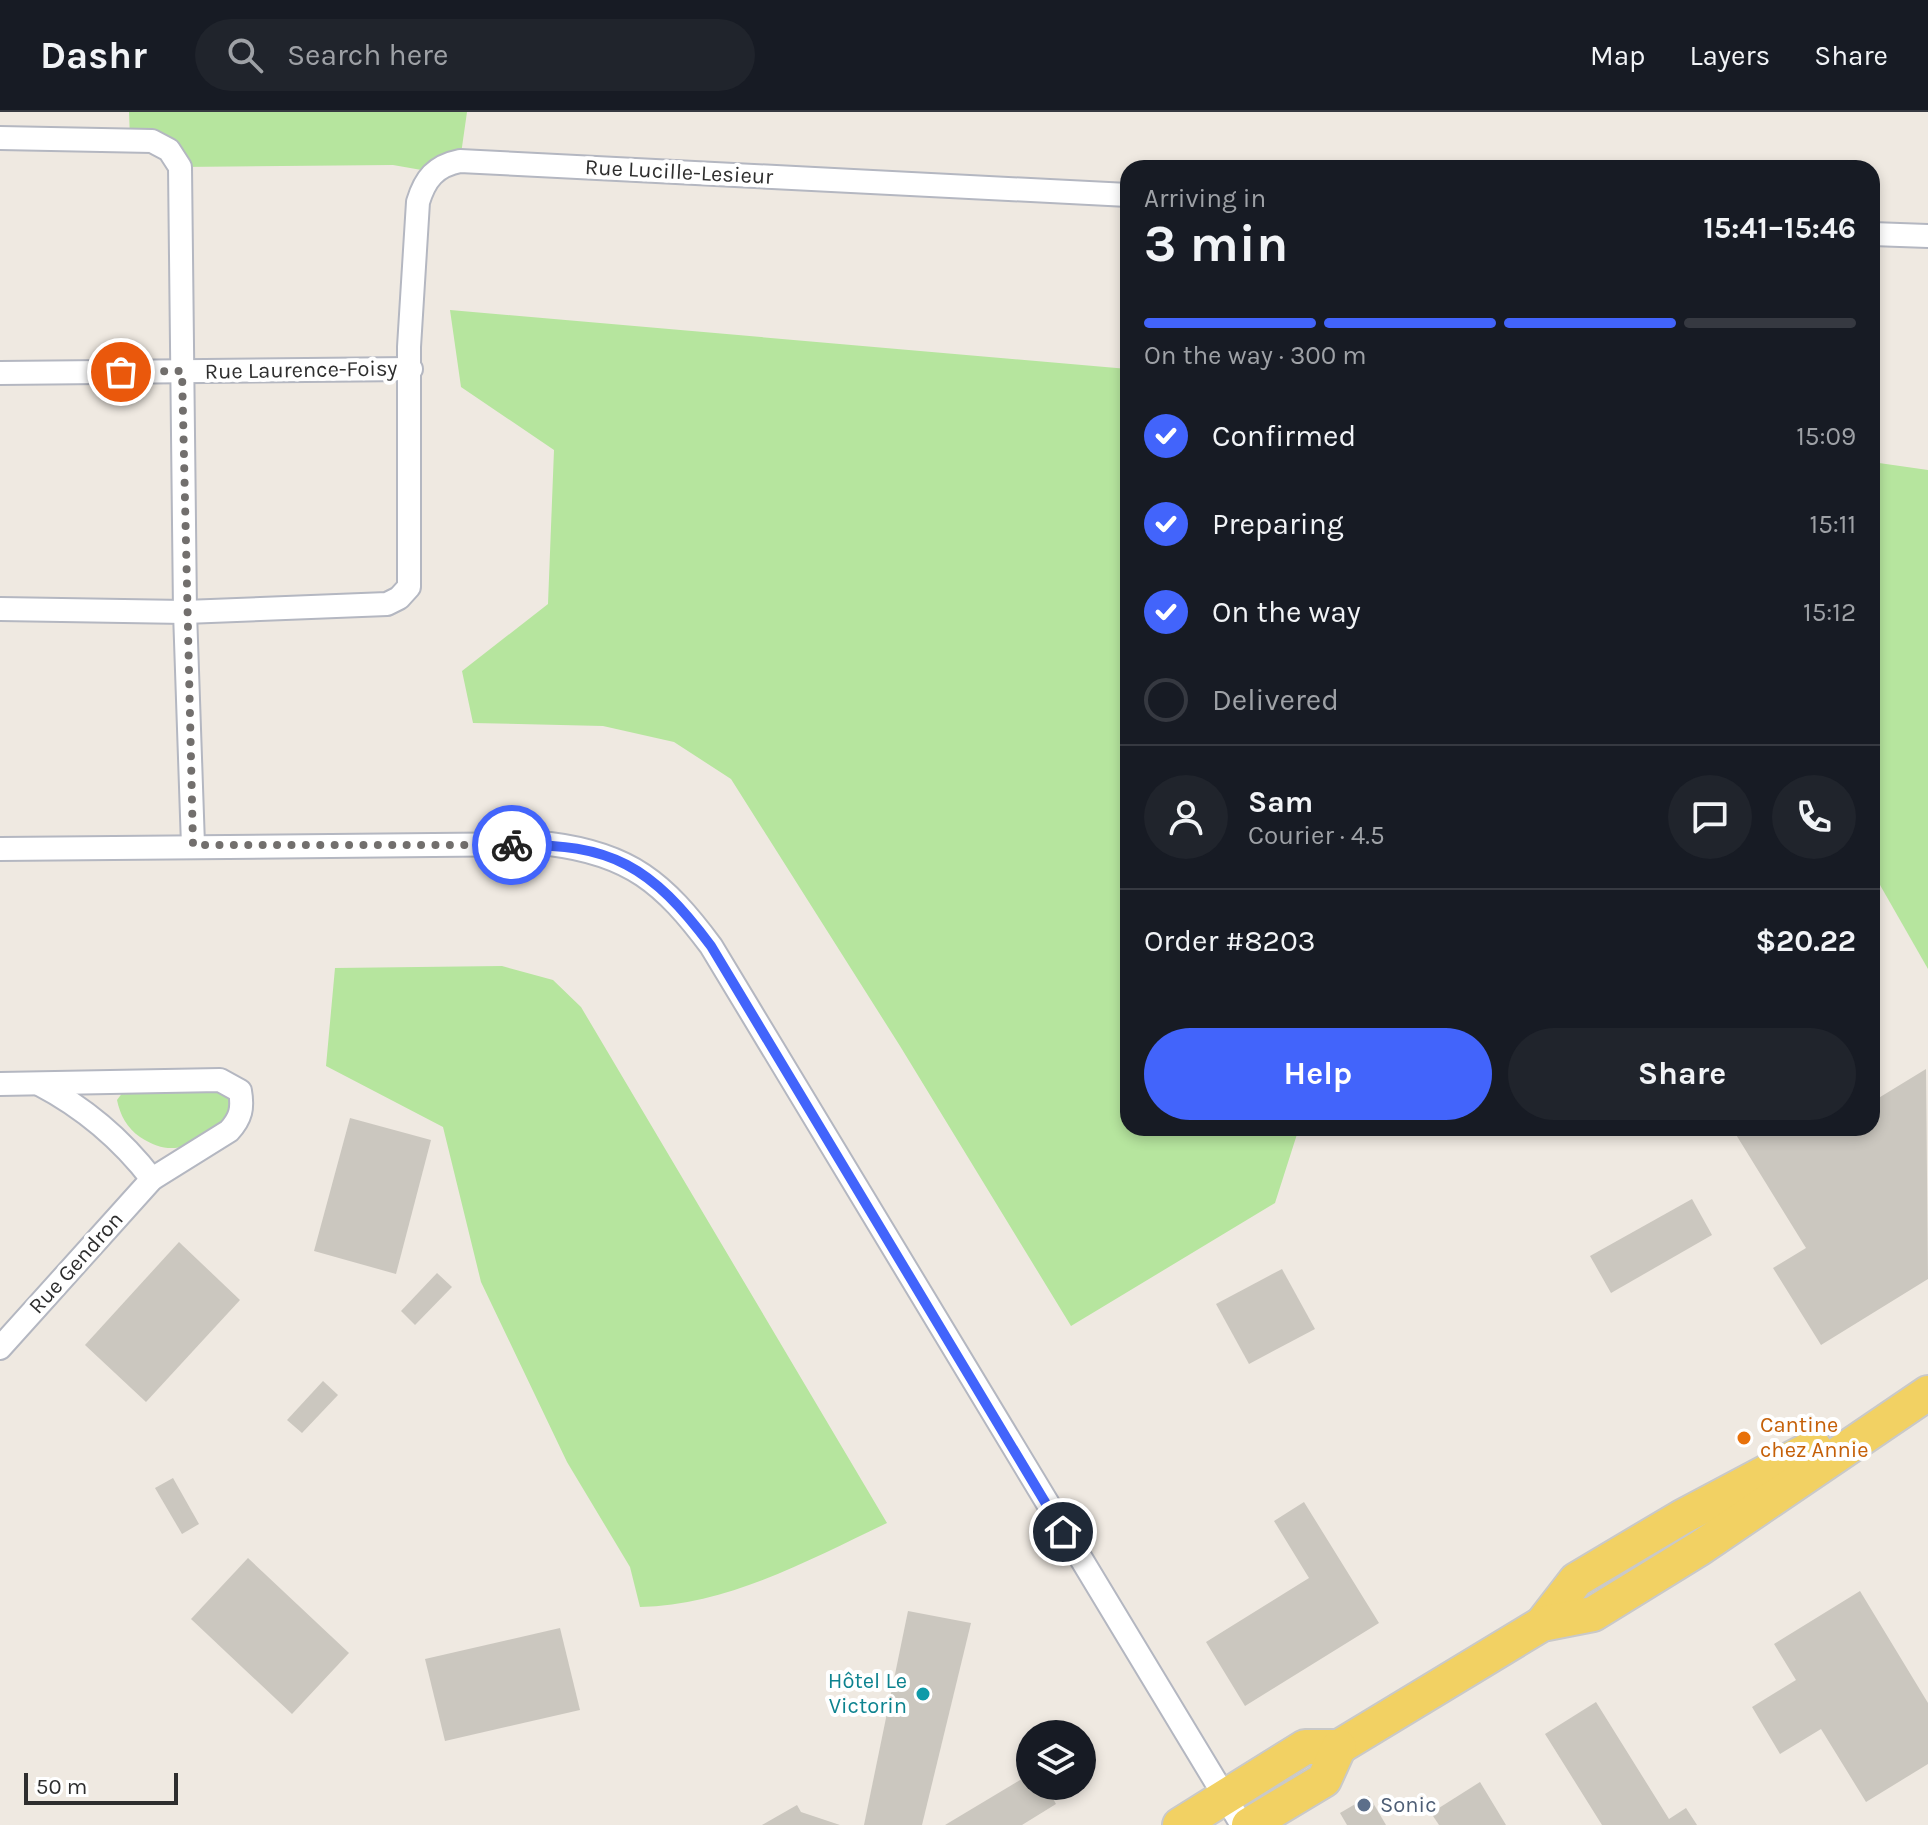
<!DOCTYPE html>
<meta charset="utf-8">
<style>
body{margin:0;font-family:Karla,sans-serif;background:#20242c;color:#f1f3f6;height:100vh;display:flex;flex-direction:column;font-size:30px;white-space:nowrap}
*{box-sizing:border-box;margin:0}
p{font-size:26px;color:#9ea1a6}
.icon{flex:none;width:44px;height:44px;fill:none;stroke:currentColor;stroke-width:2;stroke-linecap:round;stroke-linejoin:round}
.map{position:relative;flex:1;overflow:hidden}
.details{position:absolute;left:1120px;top:48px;width:760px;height:976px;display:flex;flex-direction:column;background:#171b24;border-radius:24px;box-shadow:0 4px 12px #0003}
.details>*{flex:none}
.tools{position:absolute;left:1016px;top:1608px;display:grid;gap:16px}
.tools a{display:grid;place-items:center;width:80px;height:80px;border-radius:50%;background:#171b24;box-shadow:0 4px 12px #0003;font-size:40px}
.scale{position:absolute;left:24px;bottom:20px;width:154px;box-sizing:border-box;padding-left:8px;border:4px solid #2e2e2e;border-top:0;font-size:22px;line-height:28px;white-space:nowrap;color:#2e2e2e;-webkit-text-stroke:6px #fff;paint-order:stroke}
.pin{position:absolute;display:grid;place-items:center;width:68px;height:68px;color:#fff;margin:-34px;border:4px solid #fff;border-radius:50%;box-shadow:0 2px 8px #0007}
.courier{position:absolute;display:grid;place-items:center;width:80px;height:80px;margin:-40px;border:6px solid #4264fb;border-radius:50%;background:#fff;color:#222;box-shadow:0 2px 10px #0007}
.summary em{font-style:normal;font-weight:700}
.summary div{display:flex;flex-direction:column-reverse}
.summary{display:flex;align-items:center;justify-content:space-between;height:136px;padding:0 24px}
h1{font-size:52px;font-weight:700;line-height:60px}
.bar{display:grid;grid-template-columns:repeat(4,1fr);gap:12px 8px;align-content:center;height:96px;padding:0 24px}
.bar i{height:10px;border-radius:6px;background:#363941}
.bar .on{background:#4264fb}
.bar p{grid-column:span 4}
.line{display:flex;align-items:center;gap:20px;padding:0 24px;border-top:2px solid #363941}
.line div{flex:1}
.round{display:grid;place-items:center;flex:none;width:84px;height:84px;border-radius:42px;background:#20242c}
ol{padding:0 24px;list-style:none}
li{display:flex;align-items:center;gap:24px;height:88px}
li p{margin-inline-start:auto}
li .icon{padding:8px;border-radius:50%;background:#4264fb;color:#fff;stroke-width:4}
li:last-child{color:#9ea1a6}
li i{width:44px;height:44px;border:4px solid #363941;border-radius:50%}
.primary-button{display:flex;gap:16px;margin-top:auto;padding:16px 24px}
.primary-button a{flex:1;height:92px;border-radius:48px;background:#4264fb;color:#fff;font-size:32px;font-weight:700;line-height:92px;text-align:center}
.primary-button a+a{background:#20242c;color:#f1f3f6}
header{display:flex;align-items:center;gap:48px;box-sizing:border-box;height:112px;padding:0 40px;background:#171b24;border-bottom:2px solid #363941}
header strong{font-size:38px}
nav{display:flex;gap:44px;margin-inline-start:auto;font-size:28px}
.search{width:560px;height:72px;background:#20242c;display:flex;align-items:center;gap:20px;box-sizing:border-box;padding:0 28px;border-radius:44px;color:#9ea1a6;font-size:30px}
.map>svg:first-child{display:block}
.green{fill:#b6e59e}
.building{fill:#cbc7bf}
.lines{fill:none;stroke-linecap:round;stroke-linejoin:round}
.street-casing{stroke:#b4b7c1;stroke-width:26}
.primary-casing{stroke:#c9c9c9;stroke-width:38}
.street{stroke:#fff;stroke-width:22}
.primary{stroke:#f2d163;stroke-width:34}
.done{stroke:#726f6d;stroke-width:8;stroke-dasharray:0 14.4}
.route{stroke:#4264fb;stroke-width:10}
.food-dot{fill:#e8710a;stroke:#fff;stroke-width:3}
.culture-dot{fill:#0f9aa8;stroke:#fff;stroke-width:3}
.service-dot{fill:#5c6f8a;stroke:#fff;stroke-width:3}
.labels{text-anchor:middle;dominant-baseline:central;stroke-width:8;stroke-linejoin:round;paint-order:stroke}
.street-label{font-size:22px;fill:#2e2e2e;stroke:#fff}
.food-label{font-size:22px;fill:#c56008;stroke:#fff;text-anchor:start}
.culture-label{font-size:22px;fill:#0d838f;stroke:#fff;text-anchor:end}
.service-label{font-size:22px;fill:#4e5e75;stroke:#fff;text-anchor:start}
</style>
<header>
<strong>Dashr</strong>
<div class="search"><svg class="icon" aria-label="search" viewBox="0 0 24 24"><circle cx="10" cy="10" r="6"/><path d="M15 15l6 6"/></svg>Search here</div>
<nav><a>Map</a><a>Layers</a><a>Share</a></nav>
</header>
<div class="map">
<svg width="1928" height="1713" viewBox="0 0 1928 1713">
<rect width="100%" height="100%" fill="#efe9e1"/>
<!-- green -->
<g class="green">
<path d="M129,0H467L460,49L433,60L393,53L180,55L130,27Z"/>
<path d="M450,198L1128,257V1016H1299L1275,1091L1071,1214L900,934L731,667L674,630L603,614L473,611L462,559L548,492L554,338L461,275Z"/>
<path d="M1872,350L1928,358V857L1872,759Z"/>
<path d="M502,854L553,868L581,895L887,1411C809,1448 728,1493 640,1495L630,1455L567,1350L481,1170L443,1015L326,954L335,856Z"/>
<path d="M212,973L233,988L229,1006C197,1028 178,1050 140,1025C127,1016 120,1003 117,988L123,980Z"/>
</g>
<!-- building -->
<g class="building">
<path d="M1926,957L1928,1167L1821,1233L1773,1156L1806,1136L1735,1021L1742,1016H1872V990Z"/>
<path d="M350,1006L431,1028L396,1162L314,1139Z"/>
<path d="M1692,1087L1712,1123L1611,1181L1590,1144Z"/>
<path d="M179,1130L240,1188L146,1290L85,1233Z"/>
<path d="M1282,1157L1315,1217L1249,1252L1216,1192Z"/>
<path d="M437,1161L452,1175L415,1213L401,1199Z"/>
<path d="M323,1269L338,1283L302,1321L287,1308Z"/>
<path d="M173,1366L199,1412L182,1422L155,1376Z"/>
<path d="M1304,1390L1379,1511L1245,1594L1206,1530L1309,1466L1274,1409Z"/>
<path d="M248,1446L349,1541L292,1602L191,1507Z"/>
<path d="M1860,1479L1928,1591V1652L1866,1690L1821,1617L1780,1642L1752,1595L1796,1568L1774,1532Z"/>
<path d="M908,1499L971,1511L922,1713H864Z"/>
<path d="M560,1516L580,1598L445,1629L425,1547Z"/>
<path d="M1596,1590L1669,1707L1686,1696L1697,1713H1602L1545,1622Z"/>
<path d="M1030,1662V1674H1046L1056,1692L1022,1713H945Z"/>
<path d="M1480,1670L1506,1713H1439L1431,1701Z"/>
<path d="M1369,1684L1386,1713H1347L1340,1701Z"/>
<path d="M797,1693L801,1700L840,1713H762Z"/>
</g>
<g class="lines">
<!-- street casing -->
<g class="street-casing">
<g id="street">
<path d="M0,26L152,29L169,38L180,55L185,500L193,733"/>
<path d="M1872,122L1928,124"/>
<path d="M0,261L411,257"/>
<path d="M0,497L185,500L387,492L399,486L409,475V235L418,90C425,67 435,54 460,49L1128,83"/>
<path d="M0,737L550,732C630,742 664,771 711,834L1242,1713"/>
<path d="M0,972L220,968L240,979C243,996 241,1006 229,1019L152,1067L0,1236"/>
<path d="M39,972C83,995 122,1028 152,1067"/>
</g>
</g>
<!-- primary casing -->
<g class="primary-casing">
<g id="primary">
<path d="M1542,1512L1576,1468L1682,1405L1814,1335"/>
<path d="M1180,1713L1305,1635H1339L1542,1512L1593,1502L1700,1436L1928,1281"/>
<path d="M1249,1713L1324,1668L1339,1635"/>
</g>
</g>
<!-- street -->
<use href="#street" class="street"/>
<!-- primary -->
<use href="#primary" class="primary"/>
</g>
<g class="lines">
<!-- done -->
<path class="done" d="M121,260L182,259L193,733H512"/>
<!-- route -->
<path class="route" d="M512,733C612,731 651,754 711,834L1063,1420"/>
</g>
<!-- markers -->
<circle class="food-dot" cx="1744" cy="1326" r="8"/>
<circle class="culture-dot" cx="923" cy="1582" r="8"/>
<circle class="service-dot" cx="1364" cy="1693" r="8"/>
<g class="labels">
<!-- street labels -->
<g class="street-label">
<text transform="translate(679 60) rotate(3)">Rue Lucille-Lesieur</text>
<text transform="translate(301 258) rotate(-1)">Rue Laurence-Foisy</text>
<text transform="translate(76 1151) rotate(-48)">Rue Gendron</text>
</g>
<!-- food labels -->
<g class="food-label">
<text x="1760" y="1313">Cantine<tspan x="1760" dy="25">chez Annie</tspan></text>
</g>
<!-- culture labels -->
<g class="culture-label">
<text x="907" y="1569">Hôtel Le<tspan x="907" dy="25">Victorin</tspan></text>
</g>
<!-- service labels -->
<g class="service-label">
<text x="1380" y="1693">Sonic</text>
</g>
</g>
</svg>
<div class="tools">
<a><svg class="icon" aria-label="layers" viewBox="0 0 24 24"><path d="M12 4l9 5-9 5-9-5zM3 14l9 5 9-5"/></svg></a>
</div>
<div class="scale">50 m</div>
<div class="pin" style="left:121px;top:260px;background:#ea580c"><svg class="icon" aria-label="bag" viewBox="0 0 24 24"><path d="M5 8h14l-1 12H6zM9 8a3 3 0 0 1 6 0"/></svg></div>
<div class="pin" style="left:1063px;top:1420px;background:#1f2937"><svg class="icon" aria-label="home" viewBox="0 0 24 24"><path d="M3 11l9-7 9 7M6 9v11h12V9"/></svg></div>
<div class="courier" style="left:512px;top:733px"><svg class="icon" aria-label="bike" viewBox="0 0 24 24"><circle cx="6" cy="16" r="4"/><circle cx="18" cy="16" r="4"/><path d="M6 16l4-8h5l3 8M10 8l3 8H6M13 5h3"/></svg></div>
<section class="details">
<div class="summary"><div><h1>3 min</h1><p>Arriving in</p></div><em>15:41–15:46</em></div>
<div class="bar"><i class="on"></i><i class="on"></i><i class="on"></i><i></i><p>On the way · 300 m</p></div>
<ol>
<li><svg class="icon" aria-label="check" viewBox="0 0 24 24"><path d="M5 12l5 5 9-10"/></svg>Confirmed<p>15:09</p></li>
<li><svg class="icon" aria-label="check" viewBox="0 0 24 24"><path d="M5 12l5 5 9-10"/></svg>Preparing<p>15:11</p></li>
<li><svg class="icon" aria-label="check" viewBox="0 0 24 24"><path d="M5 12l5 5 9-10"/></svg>On the way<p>15:12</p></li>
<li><i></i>Delivered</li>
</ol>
<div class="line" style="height:144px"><a class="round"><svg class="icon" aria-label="person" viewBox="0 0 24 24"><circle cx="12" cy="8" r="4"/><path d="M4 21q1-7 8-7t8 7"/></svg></a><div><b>Sam</b><p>Courier · 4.5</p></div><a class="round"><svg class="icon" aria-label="chat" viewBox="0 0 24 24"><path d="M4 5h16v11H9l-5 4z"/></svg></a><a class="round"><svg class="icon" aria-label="phone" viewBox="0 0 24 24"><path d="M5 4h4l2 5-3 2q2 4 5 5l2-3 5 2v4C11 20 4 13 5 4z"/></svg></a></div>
<div class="line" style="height:104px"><div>Order #8203</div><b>$20.22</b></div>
<div class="primary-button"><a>Help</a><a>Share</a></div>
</section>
</div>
